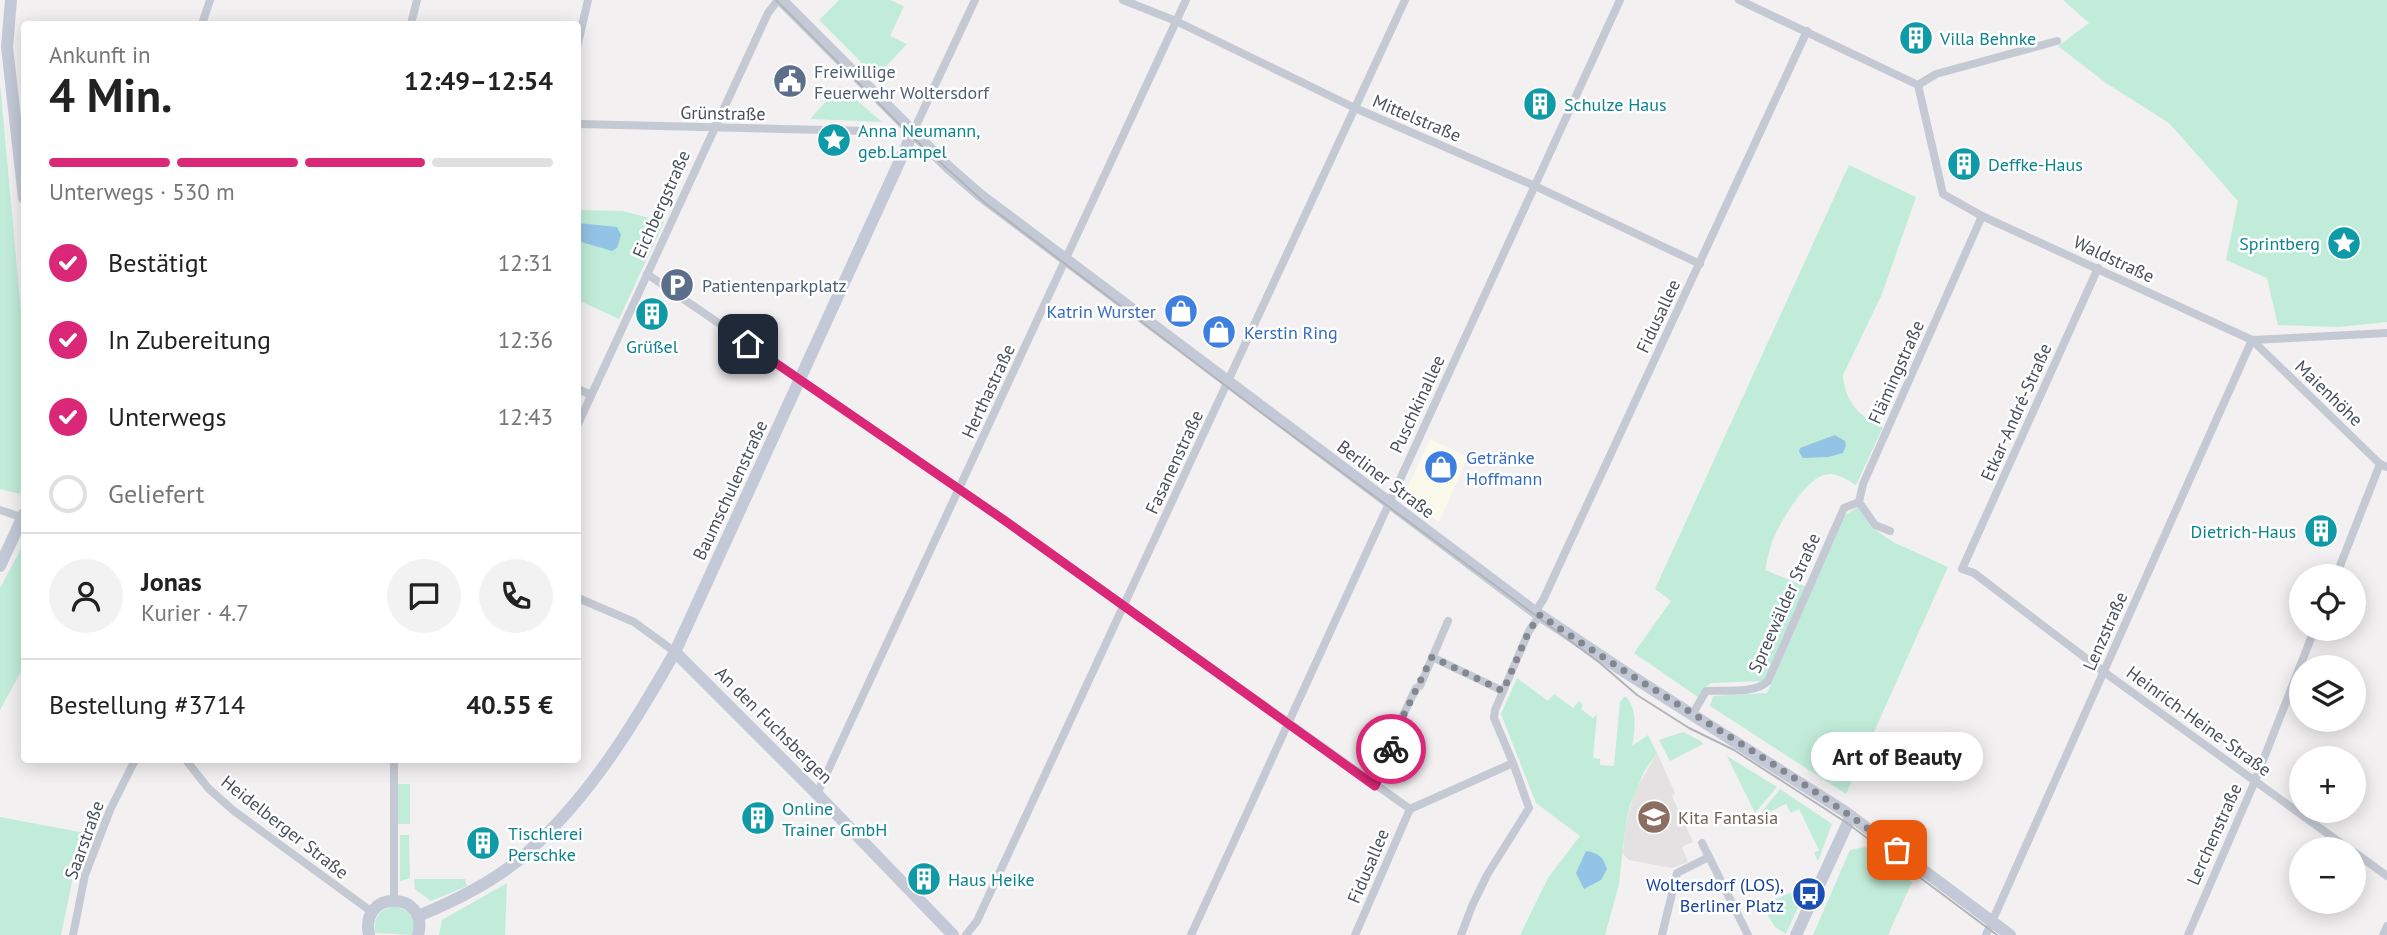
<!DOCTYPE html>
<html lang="de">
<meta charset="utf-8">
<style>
body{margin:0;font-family:"PT Sans",sans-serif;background:#f2f2f2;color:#222;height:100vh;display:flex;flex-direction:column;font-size:26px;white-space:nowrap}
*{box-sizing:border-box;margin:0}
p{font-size:23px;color:#767676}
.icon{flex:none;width:38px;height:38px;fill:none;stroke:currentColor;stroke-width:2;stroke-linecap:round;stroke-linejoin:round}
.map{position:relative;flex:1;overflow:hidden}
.details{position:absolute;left:21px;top:21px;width:560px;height:742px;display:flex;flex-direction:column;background:#fff;border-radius:7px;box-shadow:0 4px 18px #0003}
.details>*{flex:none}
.fabs{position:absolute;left:2289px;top:564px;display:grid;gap:14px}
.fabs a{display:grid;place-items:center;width:77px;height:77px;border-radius:50%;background:#fff;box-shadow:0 4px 18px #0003;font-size:35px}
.pin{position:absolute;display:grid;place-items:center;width:60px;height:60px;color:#fff;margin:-30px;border-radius:14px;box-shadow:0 4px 10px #0006}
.courier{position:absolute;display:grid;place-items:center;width:70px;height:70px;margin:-35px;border:5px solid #db2777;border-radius:50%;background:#fff;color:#222;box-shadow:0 2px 9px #0007}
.bubble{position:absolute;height:49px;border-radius:24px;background:#fff;box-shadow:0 4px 18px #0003;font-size:23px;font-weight:700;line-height:49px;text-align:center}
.summary em{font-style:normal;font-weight:700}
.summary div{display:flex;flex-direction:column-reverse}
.summary{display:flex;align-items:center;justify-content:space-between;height:119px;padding:0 28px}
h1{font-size:46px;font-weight:700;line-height:52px}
.bar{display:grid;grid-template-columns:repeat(4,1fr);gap:10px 7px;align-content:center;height:84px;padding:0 28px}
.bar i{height:9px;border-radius:5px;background:#e0e0e0}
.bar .selected{background:#db2777}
.bar p{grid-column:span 4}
.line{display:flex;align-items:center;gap:18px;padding:0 28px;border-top:2px solid #e0e0e0}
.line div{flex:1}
.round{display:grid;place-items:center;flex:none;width:74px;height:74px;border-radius:37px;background:#f2f2f2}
ol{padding:0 28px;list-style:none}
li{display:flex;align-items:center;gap:21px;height:77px}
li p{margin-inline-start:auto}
li .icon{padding:7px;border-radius:50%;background:#db2777;color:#fff;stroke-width:4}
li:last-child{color:#767676}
li i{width:38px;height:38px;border:4px solid #e0e0e0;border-radius:50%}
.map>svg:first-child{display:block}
.commercial{fill:#fbf9eb}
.education{fill:#e3e1e1}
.green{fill:#c2ecda}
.water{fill:#93c4e5}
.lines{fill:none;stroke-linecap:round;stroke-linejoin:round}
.street{stroke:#c4c9d3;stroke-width:8}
.secondary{stroke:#c4c9d7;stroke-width:12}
.tram{stroke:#b2b4b9;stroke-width:2}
.done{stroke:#848790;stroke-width:7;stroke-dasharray:0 12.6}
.route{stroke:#db2777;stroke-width:9}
.labels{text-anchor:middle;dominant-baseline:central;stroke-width:5;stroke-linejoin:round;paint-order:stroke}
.culture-label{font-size:18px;fill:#0d838f;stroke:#fff;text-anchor:start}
.service-label{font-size:18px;fill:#4e5e75;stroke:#fff;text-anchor:start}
.street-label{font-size:18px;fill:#494f5c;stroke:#fff}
.shop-label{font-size:18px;fill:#366cbe;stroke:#fff;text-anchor:start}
.education-label{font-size:18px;fill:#785e54;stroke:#fff;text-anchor:start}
.transit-label{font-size:18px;fill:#164399;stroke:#fff;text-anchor:end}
</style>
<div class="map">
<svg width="2387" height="935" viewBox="0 0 2387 935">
<rect width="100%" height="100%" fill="#f2f0f0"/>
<!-- commercial -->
<path class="commercial" d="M1430,439L1468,457L1439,522L1403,497Z"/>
<!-- education -->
<path class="education" d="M1657,753L1675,793L1672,796L1693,842L1682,847L1688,862L1672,868L1629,860L1623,854L1625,829L1634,793Z"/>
<!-- green -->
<g class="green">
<path d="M839,0H890L904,6L890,36L907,44L876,77L819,20Z"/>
<path d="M2063,0H2387V322L2338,327L2278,325L2267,278L2226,260L2238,201L2169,123L2106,83L2058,46L2089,23Z"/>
<path d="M0,83L24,345V468L20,494L0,489Z"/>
<path d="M840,86L882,122L810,119Z"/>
<path d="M1849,165L1916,197L1882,294L1843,375C1845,402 1859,417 1883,427L1856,485C1849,481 1839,474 1831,474C1810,472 1784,516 1776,533C1770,544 1768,558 1765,570L1807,587L1765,681L1712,683L1705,687L1698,697L1634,653L1671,601L1655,589Z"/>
<path d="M578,210L623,211L664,222L619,319L578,300Z"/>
<path d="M1858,507L1871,527L1893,542L1948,567L1846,794L1710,706L1713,696L1767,693L1845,515Z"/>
<path d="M24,543V666L0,710V588Z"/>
<path d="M1517,678L1548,701L1554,694L1573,708L1579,701L1583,705L1581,709L1593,718L1597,714L1593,758L1600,759V765L1614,766L1620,702L1625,696C1638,709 1635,729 1632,746L1648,735L1657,753L1644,772L1630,805L1625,829L1619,884L1605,935H1520L1548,878L1580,836L1536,803L1501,714Z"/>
<path d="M1683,732L1701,741L1703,744L1670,761L1659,740Z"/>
<path d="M1727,756L1777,787L1755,813Z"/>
<rect x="398" y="784" width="12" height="40"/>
<path d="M1780,789L1832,824L1818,861L1814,853L1819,850L1799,809L1791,813L1786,804L1757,818Z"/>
<path d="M0,817L85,833L76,863L61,935H0Z"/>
<path d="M400,835H409L410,878L400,881Z"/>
<path d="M1865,847L1912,882L1888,935H1813L1850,850Z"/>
<path d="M1812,876L1786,934L1775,927L1762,906L1802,887L1800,882Z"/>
<path d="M414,879H465L467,886L431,901L415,889Z"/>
<path d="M507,883L505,935H439L442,920Z"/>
<path d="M394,906C410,910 417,919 412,935L375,933C373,918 379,910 394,906Z"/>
</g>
<!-- water -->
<g class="water">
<path d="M578,223L617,227L621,235L617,248L612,251L578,241Z"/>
<path d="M1835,435L1845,441L1846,445L1843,453L1828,457L1803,458L1799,452L1800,448Z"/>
<path d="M1586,851C1599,853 1603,857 1607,869L1601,880L1584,889L1576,873Z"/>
</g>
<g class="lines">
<!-- street -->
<g class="street">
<path d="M1123,0L1176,21L1355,108L1535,186L1700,264"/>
<path d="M1739,0L1918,85L1936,74L2057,41"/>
<path d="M202,24L210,0"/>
<path d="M411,24L417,0"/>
<path d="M578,43L588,0"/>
<path d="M1918,85L1943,194L1982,216L2252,340L2387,333"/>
<path d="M578,124L868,131"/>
<path d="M913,132L975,0"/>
<path d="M2098,268L1962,569L1974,573L2104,672L2349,849"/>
<path d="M647,274L960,489L1410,809"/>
<path d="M578,389L591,395"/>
<path d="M578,424L768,13L778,0"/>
<path d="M0,510L24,518"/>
<path d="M1890,531L1875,525L1859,502L1863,484L1982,216"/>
<path d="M2336,576L2380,464"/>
<path d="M578,598L634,622L675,652"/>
<path d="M1535,612L1543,600L1807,31"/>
<path d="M1432,657L1503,691"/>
<path d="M1692,715L1706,691C1724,690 1756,694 1768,681L1844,508L1859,502"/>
<path d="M186,760L208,788L234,811L372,912"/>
<path d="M394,760V900"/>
<path d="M1375,786L1393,746L1392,739L1416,688L1420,686L1448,621"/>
<path d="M817,794L1186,0"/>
<path d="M1702,843L1748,935"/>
<path d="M2354,852L2387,876"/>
<path d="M73,935L85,875L110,810L135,760"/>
<path d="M966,935L977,921L1405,0"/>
<path d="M1191,935L1620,0"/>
<path d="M1355,935L1410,809L1513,763L1494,718L1495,710L1529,631L1540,615"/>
<path d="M1461,935L1472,906L1487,875L1529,808L1513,763"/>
<path d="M1662,935L1677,873L1709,857"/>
<path d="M1986,935L2252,340L2380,464L2387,467"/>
<path d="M2188,935L2255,781L2315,628"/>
<path d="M2383,935L2387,926"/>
</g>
<!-- secondary -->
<g class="secondary">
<path d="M11,0L7,47L24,198"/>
<path d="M781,0L949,168L980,195L1535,612L1625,672L1844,811L2010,935"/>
<path d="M0,566L24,514"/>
<path d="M675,652L817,794L953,935"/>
<path d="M418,916C457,900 498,880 529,851C591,795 634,724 675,652L913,132"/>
<path d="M369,935C359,889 430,890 418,935"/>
<path d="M1796,935L1851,816"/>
</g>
<!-- tram -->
<path class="tram" d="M776,0L911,136L985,203L1255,408L1600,663L1637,695L1689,728L1734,750L1847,823L1997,935"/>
</g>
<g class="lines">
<!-- done -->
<path class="done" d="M1391,749L1392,739L1432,657L1503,691L1529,631L1540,615C1657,696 1784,764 1897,850"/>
<!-- route -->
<path class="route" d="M748,344L1004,520L1375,786L1391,749"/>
</g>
<!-- icons -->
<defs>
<g id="building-disc" transform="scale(1.75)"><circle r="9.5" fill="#0f9aa8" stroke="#fff"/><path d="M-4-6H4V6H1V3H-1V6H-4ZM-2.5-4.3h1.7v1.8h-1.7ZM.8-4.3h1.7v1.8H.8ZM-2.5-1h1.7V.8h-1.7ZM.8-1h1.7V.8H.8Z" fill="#fff"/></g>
<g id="civic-disc" transform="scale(1.75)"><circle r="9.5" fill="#5c6f8a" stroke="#fff"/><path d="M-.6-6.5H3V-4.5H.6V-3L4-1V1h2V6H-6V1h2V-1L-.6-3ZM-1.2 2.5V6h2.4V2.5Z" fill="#fff"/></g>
<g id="sight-disc" transform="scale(1.75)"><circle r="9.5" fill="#0f9aa8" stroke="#fff"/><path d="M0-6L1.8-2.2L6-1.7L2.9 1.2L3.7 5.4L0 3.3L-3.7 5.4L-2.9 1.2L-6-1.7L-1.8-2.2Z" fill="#fff"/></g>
<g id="parking-disc" transform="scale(1.75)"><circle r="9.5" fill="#5c6f8a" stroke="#fff"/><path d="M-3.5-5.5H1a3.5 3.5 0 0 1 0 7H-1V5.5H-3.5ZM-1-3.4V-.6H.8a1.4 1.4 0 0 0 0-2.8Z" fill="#fff"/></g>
<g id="shop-disc" transform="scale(1.75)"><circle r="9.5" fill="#3f7fe0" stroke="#fff"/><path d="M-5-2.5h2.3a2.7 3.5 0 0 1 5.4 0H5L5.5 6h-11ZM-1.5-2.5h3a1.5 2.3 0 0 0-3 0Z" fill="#fff"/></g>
<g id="school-disc" transform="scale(1.75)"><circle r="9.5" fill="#8d6e63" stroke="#fff"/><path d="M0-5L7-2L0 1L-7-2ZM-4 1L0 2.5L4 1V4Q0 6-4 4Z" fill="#fff"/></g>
<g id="bus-disc" transform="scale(1.75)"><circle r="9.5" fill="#1a4fb4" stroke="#fff"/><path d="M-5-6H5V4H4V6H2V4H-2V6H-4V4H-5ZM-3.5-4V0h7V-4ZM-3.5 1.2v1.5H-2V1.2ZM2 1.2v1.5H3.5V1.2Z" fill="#fff"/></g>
</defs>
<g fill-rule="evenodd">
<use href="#building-disc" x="1916" y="38"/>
<use href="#civic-disc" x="790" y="81"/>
<use href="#building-disc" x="1540" y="104"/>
<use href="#sight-disc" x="834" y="140"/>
<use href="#building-disc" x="1964" y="164"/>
<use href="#sight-disc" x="2344" y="243"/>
<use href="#parking-disc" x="677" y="285"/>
<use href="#shop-disc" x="1181" y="311"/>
<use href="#building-disc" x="652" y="314"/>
<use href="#shop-disc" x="1219" y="332"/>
<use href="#shop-disc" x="1441" y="467"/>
<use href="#building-disc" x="2321" y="531"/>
<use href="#school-disc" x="1654" y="817"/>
<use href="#building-disc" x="758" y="818"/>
<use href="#building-disc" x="483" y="843"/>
<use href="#building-disc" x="924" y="879"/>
<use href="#bus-disc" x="1809" y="894"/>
</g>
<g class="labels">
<!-- culture labels -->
<g class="culture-label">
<text x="1940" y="38">Villa Behnke</text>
<text x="1564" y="104">Schulze Haus</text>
<text x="858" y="130">Anna Neumann,<tspan x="858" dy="21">geb.Lampel</tspan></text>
<text x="1988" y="164">Deffke-Haus</text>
<text x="2320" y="243" text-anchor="end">Sprintberg</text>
<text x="652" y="346" text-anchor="middle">Grüßel</text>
<text x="2296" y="531" text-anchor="end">Dietrich-Haus</text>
<text x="782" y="808">Online<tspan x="782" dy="21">Trainer GmbH</tspan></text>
<text x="508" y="833">Tischlerei<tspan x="508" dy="21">Perschke</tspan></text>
<text x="948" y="879">Haus Heike</text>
</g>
<!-- service labels -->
<g class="service-label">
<text x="814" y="71">Freiwillige<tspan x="814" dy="21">Feuerwehr Woltersdorf</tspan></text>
<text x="702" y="285">Patientenparkplatz</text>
</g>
<!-- street labels -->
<g class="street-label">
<text transform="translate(723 113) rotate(1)">Grünstraße</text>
<text transform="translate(1417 118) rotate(23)">Mittelstraße</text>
<text transform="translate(661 204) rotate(-66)">Eichbergstraße</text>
<text transform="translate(2114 259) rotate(25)">Waldstraße</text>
<text transform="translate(1658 316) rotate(-65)">Fidusallee</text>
<text transform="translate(1896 372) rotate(-66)">Flämingstraße</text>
<text transform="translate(988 391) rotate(-65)">Herthastraße</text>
<text transform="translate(2329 393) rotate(44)">Maienhöhe</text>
<text transform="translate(1417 404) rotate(-65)">Puschkinallee</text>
<text transform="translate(2016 412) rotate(-66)">Etkar-André-Straße</text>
<text transform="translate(1174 462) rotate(-65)">Fasanenstraße</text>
<text transform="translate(1386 479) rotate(37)">Berliner Straße</text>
<text transform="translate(730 490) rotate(-65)">Baumschulenstraße</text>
<text transform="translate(1784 603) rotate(-66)">Spreewälder Straße</text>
<text transform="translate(2105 631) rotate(-66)">Lenzstraße</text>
<text transform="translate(2199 721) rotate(36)">Heinrich-Heine-Straße</text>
<text transform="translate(774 725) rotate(45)">An den Fuchsbergen</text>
<text transform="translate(285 827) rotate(38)">Heidelberger Straße</text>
<text transform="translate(2214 834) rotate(-66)">Lerchenstraße</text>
<text transform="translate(84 840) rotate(-70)">Saarstraße</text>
<text transform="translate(1368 866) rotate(-67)">Fidusallee</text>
</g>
<!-- shop labels -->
<g class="shop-label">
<text x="1156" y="311" text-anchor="end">Katrin Wurster</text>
<text x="1244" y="332">Kerstin Ring</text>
<text x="1466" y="457">Getränke<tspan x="1466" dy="21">Hoffmann</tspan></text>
</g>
<!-- education labels -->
<g class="education-label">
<text x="1678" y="817">Kita Fantasia</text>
</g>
<!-- transit labels -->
<g class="transit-label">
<text x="1784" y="884">Woltersdorf (LOS),<tspan x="1784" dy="21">Berliner Platz</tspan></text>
</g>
</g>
</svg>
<div class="fabs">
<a><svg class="icon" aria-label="locate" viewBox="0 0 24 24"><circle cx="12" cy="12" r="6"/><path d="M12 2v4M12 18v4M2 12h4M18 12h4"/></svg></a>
<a><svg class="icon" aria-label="layers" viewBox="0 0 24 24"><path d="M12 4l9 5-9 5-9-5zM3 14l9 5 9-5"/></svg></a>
<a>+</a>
<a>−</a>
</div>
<div class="pin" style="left:1897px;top:850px;background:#ea580c"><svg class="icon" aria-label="bag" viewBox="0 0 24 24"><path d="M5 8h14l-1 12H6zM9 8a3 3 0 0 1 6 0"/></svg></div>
<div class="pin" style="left:748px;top:344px;background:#1f2937"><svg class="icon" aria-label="home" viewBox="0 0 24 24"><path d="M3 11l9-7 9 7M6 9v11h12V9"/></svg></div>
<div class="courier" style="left:1391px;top:749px"><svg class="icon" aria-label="bike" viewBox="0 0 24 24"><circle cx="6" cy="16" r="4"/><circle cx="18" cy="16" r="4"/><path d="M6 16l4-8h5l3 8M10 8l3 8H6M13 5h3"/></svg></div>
<div class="bubble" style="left:1811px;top:732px;width:172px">Art of Beauty</div>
<section class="details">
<div class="summary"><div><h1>4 Min.</h1><p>Ankunft in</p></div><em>12:49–12:54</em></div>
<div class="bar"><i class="selected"></i><i class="selected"></i><i class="selected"></i><i></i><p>Unterwegs · 530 m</p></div>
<ol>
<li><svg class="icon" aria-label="check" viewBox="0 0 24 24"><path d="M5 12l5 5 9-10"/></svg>Bestätigt<p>12:31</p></li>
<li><svg class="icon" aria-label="check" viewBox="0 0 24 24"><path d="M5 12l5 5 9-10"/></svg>In Zubereitung<p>12:36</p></li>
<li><svg class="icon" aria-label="check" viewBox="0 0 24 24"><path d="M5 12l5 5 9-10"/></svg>Unterwegs<p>12:43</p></li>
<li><i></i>Geliefert</li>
</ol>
<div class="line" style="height:126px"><a class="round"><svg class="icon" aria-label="person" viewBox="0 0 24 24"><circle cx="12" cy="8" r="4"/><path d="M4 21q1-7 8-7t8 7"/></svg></a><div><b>Jonas</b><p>Kurier · 4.7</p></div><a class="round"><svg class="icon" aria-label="chat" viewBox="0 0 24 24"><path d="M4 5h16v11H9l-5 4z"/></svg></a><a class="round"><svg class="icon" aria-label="phone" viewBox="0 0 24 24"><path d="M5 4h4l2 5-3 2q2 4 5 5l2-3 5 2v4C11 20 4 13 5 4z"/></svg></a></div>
<div class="line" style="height:91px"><div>Bestellung #3714</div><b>40.55 €</b></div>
</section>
</div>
